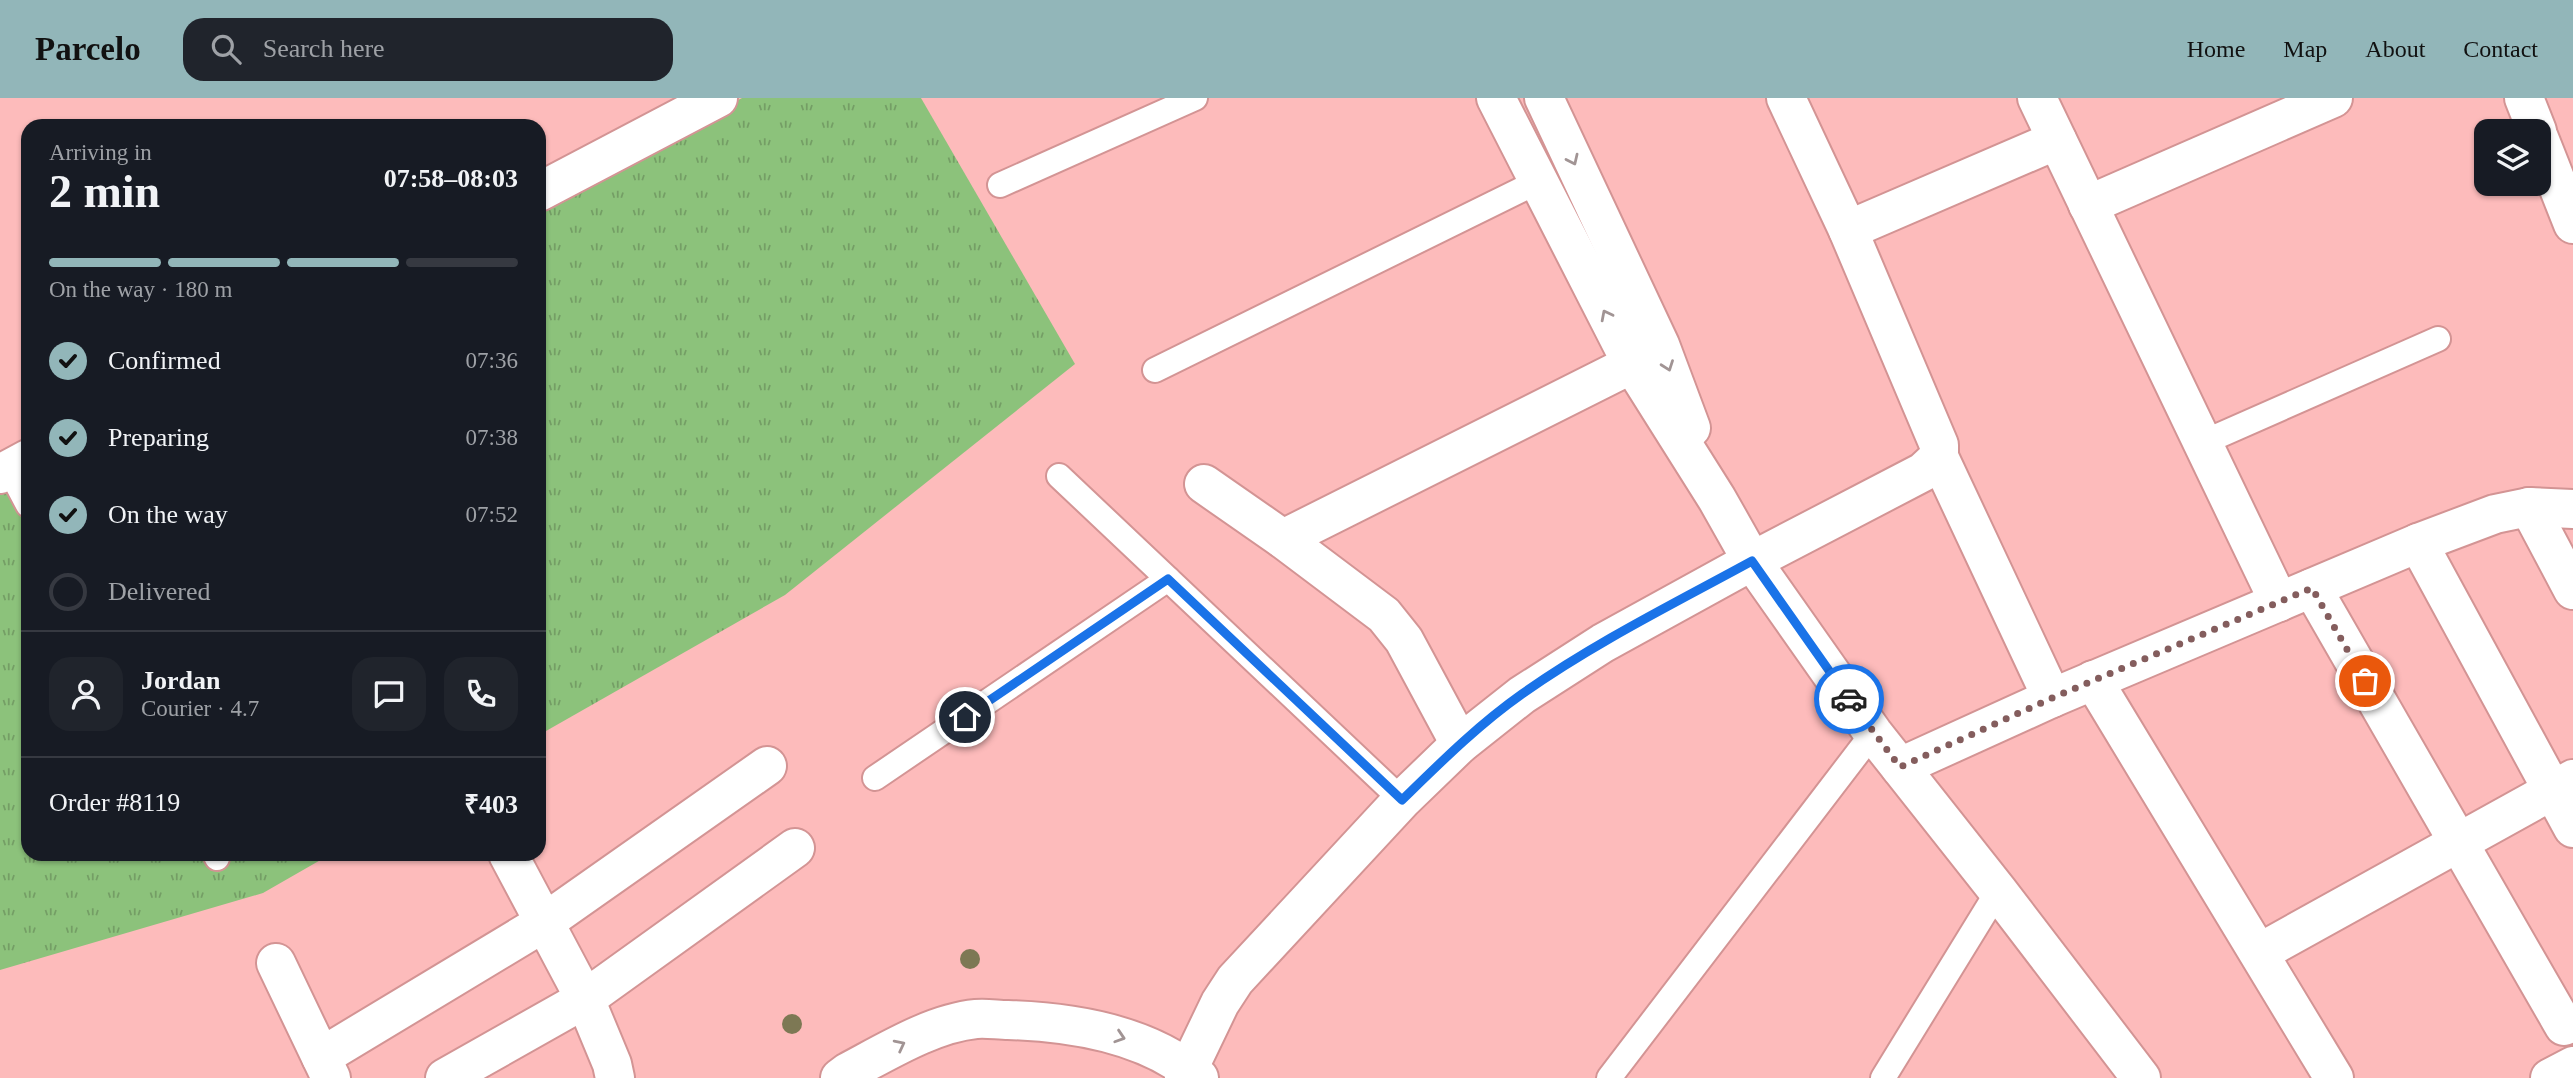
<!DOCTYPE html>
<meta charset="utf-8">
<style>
body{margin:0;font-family:"Times New Roman",serif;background:#20242c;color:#f1f3f6;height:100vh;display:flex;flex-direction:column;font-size:26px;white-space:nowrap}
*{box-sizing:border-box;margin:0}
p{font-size:23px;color:#9ea1a6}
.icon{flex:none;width:38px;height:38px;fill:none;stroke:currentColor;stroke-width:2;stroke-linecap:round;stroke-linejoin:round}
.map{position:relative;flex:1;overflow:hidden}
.panel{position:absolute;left:21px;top:21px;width:525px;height:742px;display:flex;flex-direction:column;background:#171b24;border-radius:21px;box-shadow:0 2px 5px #0004}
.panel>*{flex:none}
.fabs{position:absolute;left:2474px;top:21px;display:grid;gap:14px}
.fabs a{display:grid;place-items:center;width:77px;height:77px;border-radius:14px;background:#171b24;box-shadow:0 2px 5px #0004;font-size:35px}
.pin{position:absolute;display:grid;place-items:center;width:60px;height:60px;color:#fff;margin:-30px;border:4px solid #fff;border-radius:50%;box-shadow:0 2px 7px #0007}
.courier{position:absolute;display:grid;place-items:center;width:70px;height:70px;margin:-35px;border:5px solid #1a73e8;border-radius:50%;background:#fff;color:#222;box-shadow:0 2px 9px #0007}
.headline em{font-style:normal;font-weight:700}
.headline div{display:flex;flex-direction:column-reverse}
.headline{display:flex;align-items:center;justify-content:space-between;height:119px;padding:0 28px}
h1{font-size:46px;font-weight:700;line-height:52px}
.bar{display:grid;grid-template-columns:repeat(4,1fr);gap:10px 7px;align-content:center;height:84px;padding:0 28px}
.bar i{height:9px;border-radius:5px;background:#363941}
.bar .active{background:#92b6b9}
.bar p{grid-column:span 4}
.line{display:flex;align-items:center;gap:18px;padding:0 28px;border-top:2px solid #363941}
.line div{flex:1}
.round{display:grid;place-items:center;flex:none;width:74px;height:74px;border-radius:21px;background:#20242c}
ol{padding:0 28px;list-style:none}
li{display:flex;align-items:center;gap:21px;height:77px}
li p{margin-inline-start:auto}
li .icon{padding:7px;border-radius:50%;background:#92b6b9;color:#111;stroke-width:4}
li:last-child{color:#9ea1a6}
li i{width:38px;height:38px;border:4px solid #363941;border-radius:50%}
header{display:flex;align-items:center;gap:42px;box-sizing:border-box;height:98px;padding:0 35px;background:#92b6b9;color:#111}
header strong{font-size:33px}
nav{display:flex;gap:38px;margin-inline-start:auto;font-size:24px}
.search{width:490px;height:63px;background:#20242c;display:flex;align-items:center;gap:18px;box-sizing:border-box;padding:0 24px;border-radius:21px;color:#9ea1a6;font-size:26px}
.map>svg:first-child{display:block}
.grass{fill:url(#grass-tufts)}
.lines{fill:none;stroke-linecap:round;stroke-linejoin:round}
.service-casing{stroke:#d39494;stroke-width:28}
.minor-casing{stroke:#d39494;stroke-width:42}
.service{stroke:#fff;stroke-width:24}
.minor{stroke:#fff;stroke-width:38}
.tree{fill:#7d7854}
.oneway{stroke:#a19494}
.done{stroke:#845d5d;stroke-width:7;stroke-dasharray:0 12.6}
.route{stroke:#1a73e8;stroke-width:9}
</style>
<header>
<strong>Parcelo</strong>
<div class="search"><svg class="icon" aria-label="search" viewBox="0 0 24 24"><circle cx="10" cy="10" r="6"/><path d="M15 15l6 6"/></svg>Search here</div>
<nav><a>Home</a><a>Map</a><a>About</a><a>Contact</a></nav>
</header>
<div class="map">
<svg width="2573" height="980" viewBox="0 0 2573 980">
<defs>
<pattern id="grass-tufts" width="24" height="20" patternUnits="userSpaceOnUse" patternTransform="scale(1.75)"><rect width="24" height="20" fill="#8cc27b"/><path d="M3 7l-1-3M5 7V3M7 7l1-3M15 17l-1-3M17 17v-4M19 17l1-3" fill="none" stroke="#749e65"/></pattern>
</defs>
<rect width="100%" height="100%" fill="#fdbbbb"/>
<!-- grass -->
<g class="grass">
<path d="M742,0H921L1075,266L785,497L539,637V108Z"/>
<path d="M28,379V756H331L263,795L0,872V394Z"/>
</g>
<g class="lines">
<!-- service casing -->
<g class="service-casing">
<g id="service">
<path d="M1000,87L1195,0"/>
<path d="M1155,272L1537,84"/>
<path d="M2202,345L2438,241"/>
<path d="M9,371L28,407"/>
<path d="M1059,378L1402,702"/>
<path d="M875,680L1168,481"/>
<path d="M215,756L217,760"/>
<path d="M1609,980L1873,635"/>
<path d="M1883,980L1998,793"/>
</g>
</g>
<!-- minor casing -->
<g class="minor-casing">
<g id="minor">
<path d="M1496,0L1632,266L1717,401L1752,463L1873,635L1998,793L2141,980"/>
<path d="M1544,0L1660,247L1691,330"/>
<path d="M2037,0L2279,504"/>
<path d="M2524,0L2537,33"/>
<path d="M2539,40L2573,126"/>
<path d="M539,94L718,0"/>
<path d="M2088,107L2333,0"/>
<path d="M1848,132L2057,42"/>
<path d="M1939,359L2052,600"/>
<path d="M0,376L28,361"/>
<path d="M1204,386L1283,441L1384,517L1404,542L1460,646"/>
<path d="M2529,409L2573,492"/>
<path d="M1283,441L1632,266"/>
<path d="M2418,445L2573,730"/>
<path d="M2312,490L2564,928"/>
<path d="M2093,582L2334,980"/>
<path d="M1900,669L2052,600L2418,445L2495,416L2529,409L2573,411"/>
<path d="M508,756L585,901L612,966L615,980"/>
<path d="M2259,855L2573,681"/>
<path d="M276,865L331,980"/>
<path d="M321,959L545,824L767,668"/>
<path d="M445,980L585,901L795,750"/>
<path d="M840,980L848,974C886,954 933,925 976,921C987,920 998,922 1008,922C1074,924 1148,936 1199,980"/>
<path d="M1184,980L1220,905L1235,882L1402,702L1460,646L1522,597L1603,545L1752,463L1923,374L1939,359V347L1848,132L1786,0"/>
<path d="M2550,980L2573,968"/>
</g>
</g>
<!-- service -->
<use href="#service" class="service"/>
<!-- minor -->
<use href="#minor" class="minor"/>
</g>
<!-- trees -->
<g class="tree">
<circle cx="970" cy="861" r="10"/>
<circle cx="792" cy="926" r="10"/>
</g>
<!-- one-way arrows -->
<defs><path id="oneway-chevron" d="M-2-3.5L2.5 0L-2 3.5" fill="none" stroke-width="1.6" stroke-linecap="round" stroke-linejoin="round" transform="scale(1.75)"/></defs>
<g class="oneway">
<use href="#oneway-chevron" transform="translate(1573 62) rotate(65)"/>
<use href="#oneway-chevron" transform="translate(1606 217) rotate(-117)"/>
<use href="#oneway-chevron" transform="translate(1668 268) rotate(70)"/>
<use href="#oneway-chevron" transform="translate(1120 939) rotate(18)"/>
<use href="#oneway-chevron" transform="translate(900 947) rotate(-27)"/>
</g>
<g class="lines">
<!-- done -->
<path class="done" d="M1849,601L1900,669L2052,600L2312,490L2365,583"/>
<!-- route -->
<path class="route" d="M965,619L1168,481L1402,702C1440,665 1478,627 1522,596C1594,545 1675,505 1752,463L1849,601"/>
</g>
</svg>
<div class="fabs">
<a><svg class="icon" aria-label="layers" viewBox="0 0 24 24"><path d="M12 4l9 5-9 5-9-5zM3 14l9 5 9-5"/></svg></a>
</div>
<div class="pin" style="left:2365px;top:583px;background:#ea580c"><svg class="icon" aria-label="bag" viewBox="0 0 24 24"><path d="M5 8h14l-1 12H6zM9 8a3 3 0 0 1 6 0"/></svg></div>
<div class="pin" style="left:965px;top:619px;background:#1f2937"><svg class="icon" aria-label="home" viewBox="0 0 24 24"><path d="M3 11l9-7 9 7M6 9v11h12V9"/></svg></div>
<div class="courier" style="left:1849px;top:601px"><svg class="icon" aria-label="car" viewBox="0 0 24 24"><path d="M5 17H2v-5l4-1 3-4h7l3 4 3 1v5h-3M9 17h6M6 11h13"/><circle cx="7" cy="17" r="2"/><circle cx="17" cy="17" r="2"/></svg></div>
<section class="panel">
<div class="headline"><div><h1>2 min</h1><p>Arriving in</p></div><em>07:58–08:03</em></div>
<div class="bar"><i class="active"></i><i class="active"></i><i class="active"></i><i></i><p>On the way · 180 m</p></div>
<ol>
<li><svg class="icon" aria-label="check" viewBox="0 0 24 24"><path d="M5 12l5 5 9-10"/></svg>Confirmed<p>07:36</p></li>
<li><svg class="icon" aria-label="check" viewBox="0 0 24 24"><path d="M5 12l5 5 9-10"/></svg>Preparing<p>07:38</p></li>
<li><svg class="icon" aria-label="check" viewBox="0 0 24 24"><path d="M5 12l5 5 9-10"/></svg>On the way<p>07:52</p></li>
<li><i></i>Delivered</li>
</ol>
<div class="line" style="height:126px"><a class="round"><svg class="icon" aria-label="person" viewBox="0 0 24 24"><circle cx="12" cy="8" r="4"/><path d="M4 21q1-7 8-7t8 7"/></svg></a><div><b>Jordan</b><p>Courier · 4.7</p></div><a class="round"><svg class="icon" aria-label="chat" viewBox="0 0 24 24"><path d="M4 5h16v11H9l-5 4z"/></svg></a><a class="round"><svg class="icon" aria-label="phone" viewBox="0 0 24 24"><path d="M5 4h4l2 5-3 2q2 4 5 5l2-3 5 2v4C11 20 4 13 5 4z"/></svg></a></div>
<div class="line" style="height:91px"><div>Order #8119</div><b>₹403</b></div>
</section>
</div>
